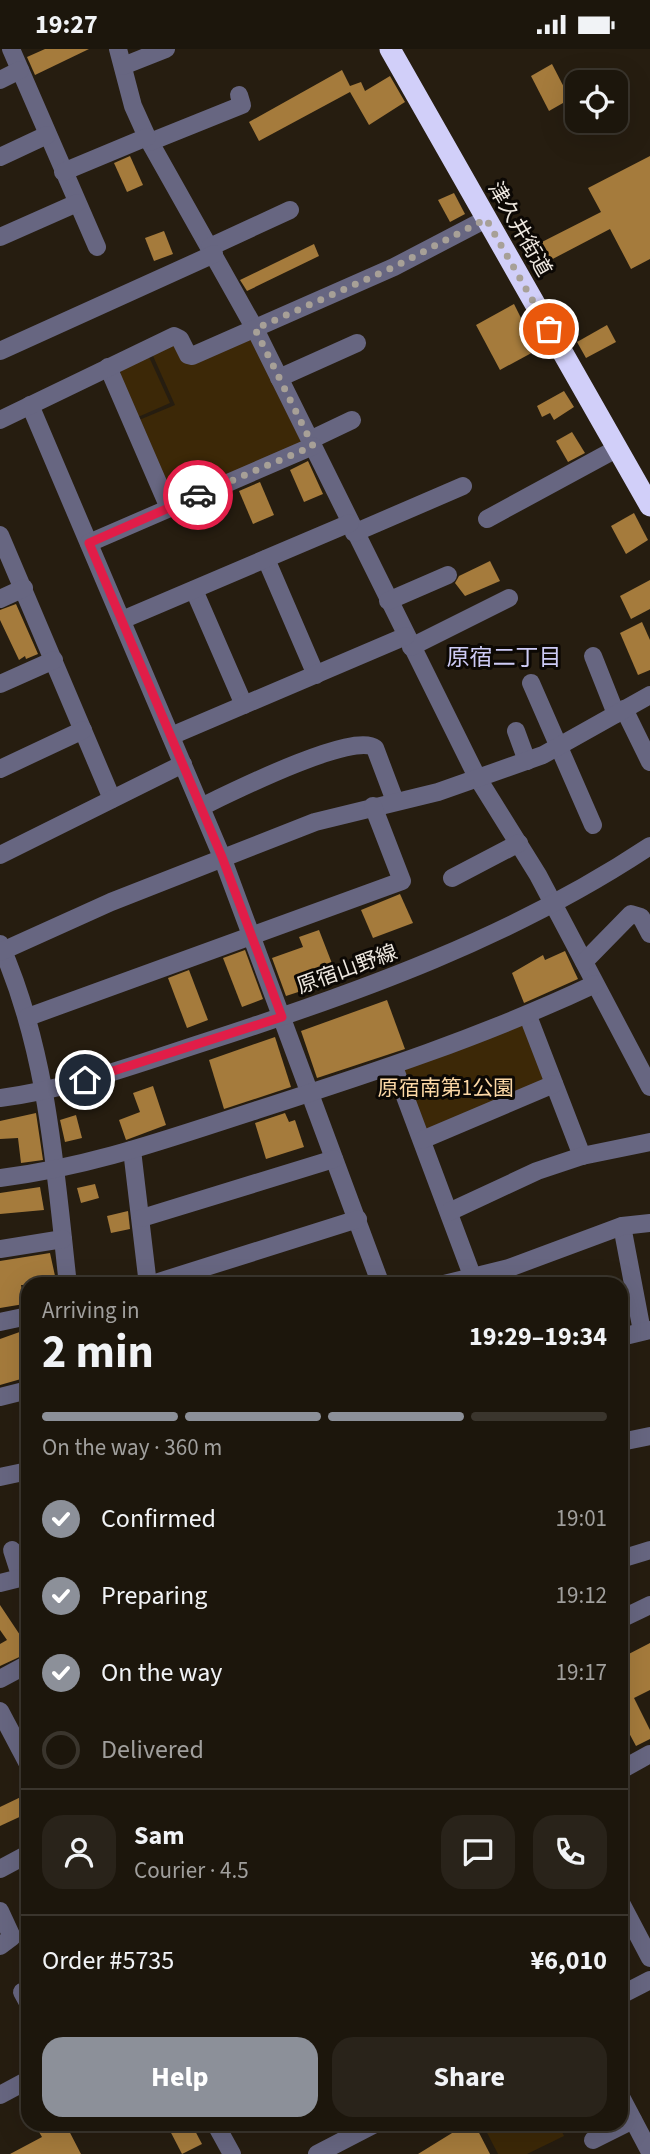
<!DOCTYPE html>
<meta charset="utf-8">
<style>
body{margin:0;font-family:"Source Sans 3","Noto Sans JP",sans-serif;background:#29231a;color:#f1f3f6;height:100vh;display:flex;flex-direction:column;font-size:26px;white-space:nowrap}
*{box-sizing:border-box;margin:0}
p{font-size:23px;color:#a09f9d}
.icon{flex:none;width:38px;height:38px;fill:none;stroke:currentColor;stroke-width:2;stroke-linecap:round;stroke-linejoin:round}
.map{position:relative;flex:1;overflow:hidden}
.drawer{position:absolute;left:21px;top:1228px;width:607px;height:854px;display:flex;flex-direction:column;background:#1c160c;border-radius:21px;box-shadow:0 7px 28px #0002,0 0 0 2px #3a352d}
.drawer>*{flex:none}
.tools{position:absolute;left:565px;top:21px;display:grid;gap:14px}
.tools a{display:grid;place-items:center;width:63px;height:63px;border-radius:14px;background:#1c160c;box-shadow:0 7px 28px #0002,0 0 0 2px #3a352d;font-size:35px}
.pin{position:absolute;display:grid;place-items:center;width:60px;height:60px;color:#fff;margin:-30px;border:4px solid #fff;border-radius:50%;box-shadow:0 2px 7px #0007}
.courier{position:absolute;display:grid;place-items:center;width:70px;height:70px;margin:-35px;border:5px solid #e11d48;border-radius:50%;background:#fff;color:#222;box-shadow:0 2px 9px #0007}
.summary em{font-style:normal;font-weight:700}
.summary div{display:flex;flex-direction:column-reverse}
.summary{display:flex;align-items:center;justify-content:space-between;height:119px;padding:0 21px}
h1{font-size:46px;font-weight:700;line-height:52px}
.bar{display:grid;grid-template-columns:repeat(4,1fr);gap:10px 7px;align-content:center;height:84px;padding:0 21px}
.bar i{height:9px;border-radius:5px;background:#3a352d}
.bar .selected{background:#8c9099}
.bar p{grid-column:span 4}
.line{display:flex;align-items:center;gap:18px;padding:0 21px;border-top:2px solid #3a352d}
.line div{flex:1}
.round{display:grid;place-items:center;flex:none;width:74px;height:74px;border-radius:21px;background:#29231a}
ol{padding:0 21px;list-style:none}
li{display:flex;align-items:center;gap:21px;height:77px}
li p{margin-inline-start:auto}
li .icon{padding:7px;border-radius:50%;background:#8c9099;color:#fff;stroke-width:4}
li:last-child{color:#a09f9d}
li i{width:38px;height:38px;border:4px solid #3a352d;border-radius:50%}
.action{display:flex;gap:14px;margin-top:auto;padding:14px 21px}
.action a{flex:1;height:80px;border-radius:21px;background:#8c9099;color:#fff;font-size:28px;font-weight:700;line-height:80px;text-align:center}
.action a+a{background:#29231a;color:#f1f3f6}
.status{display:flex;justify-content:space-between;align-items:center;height:49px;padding:0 35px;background:#1c160c;direction:ltr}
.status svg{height:19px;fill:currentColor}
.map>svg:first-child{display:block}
.green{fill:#3c2807}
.building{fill:#a57b3c}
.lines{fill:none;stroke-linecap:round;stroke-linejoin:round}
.minor{stroke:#676681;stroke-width:18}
.highway{stroke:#d1cff9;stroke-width:21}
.done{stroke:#a7a097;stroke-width:7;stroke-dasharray:0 12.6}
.route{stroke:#e11d48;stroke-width:9}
.labels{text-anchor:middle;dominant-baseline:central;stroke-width:6;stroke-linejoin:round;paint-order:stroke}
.street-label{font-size:21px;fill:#ede7df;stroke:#0c0804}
.park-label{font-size:21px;fill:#fcd8a6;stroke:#0c0804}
.neighbourhood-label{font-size:23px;fill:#cdcbf6;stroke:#0c0804}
</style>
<div class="status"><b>19:27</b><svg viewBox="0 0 49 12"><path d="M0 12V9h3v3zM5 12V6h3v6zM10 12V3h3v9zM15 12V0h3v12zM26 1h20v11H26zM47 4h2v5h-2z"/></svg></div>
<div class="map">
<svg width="650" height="2105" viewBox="0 0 650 2105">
<rect width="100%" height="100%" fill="#261d10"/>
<!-- green -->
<g class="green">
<path d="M255,280L313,397L169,459L132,374L175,356L149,298L174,287L188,306Z"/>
<path d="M149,308L170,354L138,368L120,328L121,321Z"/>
<path d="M528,967L554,1035L422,1091L395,1018Z"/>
<path d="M483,2076H559L564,2087L527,2105H498Z"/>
</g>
<!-- building -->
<g class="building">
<path d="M45,0H89L35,26L27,8Z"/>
<path d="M552,15L570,50L549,62L531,27Z"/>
<path d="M342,21L350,37L361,33L365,42L390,27L405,53L369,76L350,43L259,92L249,73Z"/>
<path d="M130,107L143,136L127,143L114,114Z"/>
<path d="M650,107V210L631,220L610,180L545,214L536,196L601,163L588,139Z"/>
<path d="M454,144L465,165L450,173L438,151Z"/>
<path d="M164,182L173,205L154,212L145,189Z"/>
<path d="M314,195L319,207L247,242L240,231Z"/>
<path d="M514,255L537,301L500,321L476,276Z"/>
<path d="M607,276L616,293L586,309L577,293Z"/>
<path d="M564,342L574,358L554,371L550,364L542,368L537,357Z"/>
<path d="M572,383L585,404L568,413L556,392Z"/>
<path d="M308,412L323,445L304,453L290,421Z"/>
<path d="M260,433L274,466L253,475L239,442Z"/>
<path d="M634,464L648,491L626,505L611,477Z"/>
<path d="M490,512L500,532L465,547L455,534L459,527Z"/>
<path d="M650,531V560L631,570L620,547Z"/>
<path d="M16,555L38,605L26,610L25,607L19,611L0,571V561Z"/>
<path d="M642,573L650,591V621L638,626L620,584Z"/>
<path d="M400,845L413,874L373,889L361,861Z"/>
<path d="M319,881L338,930L286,947L272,909L303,898L299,888Z"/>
<path d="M245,901L263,950L242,958L223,909Z"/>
<path d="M565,902L578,930L524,954L512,924L543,906L545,911Z"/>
<path d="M189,921L208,971L187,979L168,929Z"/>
<path d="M387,951L405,1000L317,1029L301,982Z"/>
<path d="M275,988L291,1038L224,1060L209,1011Z"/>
<path d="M153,1037L166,1076L126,1091L119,1071L140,1063L133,1044Z"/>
<path d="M36,1064L43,1111L21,1114L18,1089L0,1090V1072Z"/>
<path d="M285,1064L289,1073L295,1071L304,1098L266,1110L255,1074Z"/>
<path d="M76,1066L82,1089L65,1093L60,1071Z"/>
<path d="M95,1135L99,1149L81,1154L77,1139Z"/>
<path d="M40,1138L44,1161L0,1165V1144Z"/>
<path d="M128,1162L130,1180L111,1184L107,1167Z"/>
<path d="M50,1204L57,1236H21L24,1255L0,1259V1212Z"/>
<path d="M28,1280V1328L0,1336V1290Z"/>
<path d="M0,1556L28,1598V1604L0,1617V1595L7,1591L0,1581Z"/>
<path d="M650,1594V1641L634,1649L650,1681V1690L636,1697L621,1669V1609Z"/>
<path d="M25,1746L28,1764L0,1777V1758Z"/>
<path d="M35,2076H66L81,2105H10L42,2088Z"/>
<path d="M167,2076H192L202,2095L182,2105Z"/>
<path d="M465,2076H475L490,2105H418Z"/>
</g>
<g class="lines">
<!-- minor -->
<g class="minor">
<path d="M11,0L97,198"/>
<path d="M118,0L133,57L147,88L255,280L477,728L538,826L650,1038"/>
<path d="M123,17L166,0"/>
<path d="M0,31L20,21"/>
<path d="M150,93L242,56L239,46"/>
<path d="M0,108L47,86"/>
<path d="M63,123L147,88"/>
<path d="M0,188L77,154"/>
<path d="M210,198L290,161"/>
<path d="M0,302L214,205"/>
<path d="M108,318L169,459"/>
<path d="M279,329L357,294"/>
<path d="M30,356L222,808L381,1236"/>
<path d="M0,371L174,287L180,290L188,306L192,307L394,218L486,170"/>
<path d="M310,391L352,371"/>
<path d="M487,470L616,400"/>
<path d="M354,484L463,437"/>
<path d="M0,486L112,750"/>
<path d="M89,494L313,397"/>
<path d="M266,510L316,626"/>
<path d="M194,541L244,656"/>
<path d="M0,550L24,539"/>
<path d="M388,552L448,526"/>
<path d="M122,571L350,474"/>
<path d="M411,598L509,549"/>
<path d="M593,607L616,665"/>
<path d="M531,634L593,776"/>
<path d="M0,635L54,611"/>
<path d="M624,660L650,713"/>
<path d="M516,682L527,712"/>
<path d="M171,687L406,587"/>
<path d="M0,720L83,681"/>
<path d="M201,758C228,745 353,682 375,699L395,752"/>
<path d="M0,806L183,715"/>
<path d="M452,829L519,794"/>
<path d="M0,895C48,1003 55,1120 68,1236"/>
<path d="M0,903L111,853L315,773L438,743L543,706L650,646"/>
<path d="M584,913L631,865L641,868L650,885"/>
<path d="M528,967L582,1107"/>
<path d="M28,968L402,832L373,757"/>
<path d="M394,1018L473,1229"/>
<path d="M0,1049C70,1040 137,1015 205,993C360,943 513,888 650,797"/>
<path d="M422,1091L554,1035"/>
<path d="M132,1101L148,1236"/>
<path d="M0,1129C90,1118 170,1089 257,1061C372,1024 485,987 595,935"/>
<path d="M449,1163L537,1122L582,1107L650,1093"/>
<path d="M142,1169L334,1110"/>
<path d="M622,1177L642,1282"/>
<path d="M0,1200L63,1190"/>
<path d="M149,1236L358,1170"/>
<path d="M440,1236L509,1219L622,1177L650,1174"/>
<path d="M0,1273L28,1267"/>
<path d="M621,1288L650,1281"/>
<path d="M0,1348L28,1341"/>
<path d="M621,1393L650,1387"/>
<path d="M0,1428L28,1422"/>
<path d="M12,1501L21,1529"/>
<path d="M621,1510L650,1501"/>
<path d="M0,1534L28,1527"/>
<path d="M621,1570L650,1556"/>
<path d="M0,1630L28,1615"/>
<path d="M0,1662L28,1715"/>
<path d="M621,1721L650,1705"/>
<path d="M0,1820L28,1805"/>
<path d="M621,1854L650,1909"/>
<path d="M0,1862L12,1888L0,1897"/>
<path d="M22,1943L28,1954"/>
<path d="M621,1946L650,1931"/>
<path d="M0,2046L28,2031"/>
<path d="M621,2048L650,2103"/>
<path d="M216,2076L232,2105"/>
<path d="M593,2091L633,2071"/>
<path d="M317,2105L373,2076"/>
</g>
<!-- highway -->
<path class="highway" d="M390,0L650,457"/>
</g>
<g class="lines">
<!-- done -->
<path class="done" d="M198,446L313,397L255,280L394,218L486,170L549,280"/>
<!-- route -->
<path class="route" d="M85,1031L282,968L222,808L89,494L198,446"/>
</g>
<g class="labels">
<!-- street labels -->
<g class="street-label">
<text transform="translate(520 180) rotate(60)">津久井街道</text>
<text transform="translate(347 920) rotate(-20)">原宿山野線</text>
</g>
<!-- park labels -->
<g class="park-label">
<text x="446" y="1039">原宿南第1公園</text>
</g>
<!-- neighbourhood labels -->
<g class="neighbourhood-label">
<text x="504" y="608">原宿二丁目</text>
</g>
</g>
</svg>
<div class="tools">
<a><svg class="icon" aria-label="locate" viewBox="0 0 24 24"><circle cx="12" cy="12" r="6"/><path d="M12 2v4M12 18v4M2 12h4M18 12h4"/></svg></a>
</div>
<div class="pin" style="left:549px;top:280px;background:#ea580c"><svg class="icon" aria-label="bag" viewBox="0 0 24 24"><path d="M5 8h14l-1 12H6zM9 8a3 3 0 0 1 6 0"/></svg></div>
<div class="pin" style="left:85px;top:1031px;background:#1f2937"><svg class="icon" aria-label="home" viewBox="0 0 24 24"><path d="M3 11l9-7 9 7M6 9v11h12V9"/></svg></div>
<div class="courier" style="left:198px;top:446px"><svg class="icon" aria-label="car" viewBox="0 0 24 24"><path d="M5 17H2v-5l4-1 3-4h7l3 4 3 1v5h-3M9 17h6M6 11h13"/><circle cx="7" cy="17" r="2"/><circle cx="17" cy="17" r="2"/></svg></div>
<section class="drawer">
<div class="summary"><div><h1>2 min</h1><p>Arriving in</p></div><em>19:29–19:34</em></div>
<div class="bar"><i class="selected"></i><i class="selected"></i><i class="selected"></i><i></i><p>On the way · 360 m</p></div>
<ol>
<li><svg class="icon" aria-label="check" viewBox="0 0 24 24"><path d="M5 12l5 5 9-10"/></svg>Confirmed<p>19:01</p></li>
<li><svg class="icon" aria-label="check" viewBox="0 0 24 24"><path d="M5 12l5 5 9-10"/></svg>Preparing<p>19:12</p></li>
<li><svg class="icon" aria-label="check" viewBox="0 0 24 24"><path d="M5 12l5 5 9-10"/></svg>On the way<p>19:17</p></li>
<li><i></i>Delivered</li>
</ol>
<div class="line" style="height:126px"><a class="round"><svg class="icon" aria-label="person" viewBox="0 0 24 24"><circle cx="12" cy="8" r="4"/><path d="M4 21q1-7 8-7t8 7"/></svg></a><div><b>Sam</b><p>Courier · 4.5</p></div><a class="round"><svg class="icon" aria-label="chat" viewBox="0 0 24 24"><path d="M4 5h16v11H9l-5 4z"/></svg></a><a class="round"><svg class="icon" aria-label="phone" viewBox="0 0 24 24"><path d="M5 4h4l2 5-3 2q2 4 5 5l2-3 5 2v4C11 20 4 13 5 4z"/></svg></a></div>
<div class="line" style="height:91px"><div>Order #5735</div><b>¥6,010</b></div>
<div class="action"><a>Help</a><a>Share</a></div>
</section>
</div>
